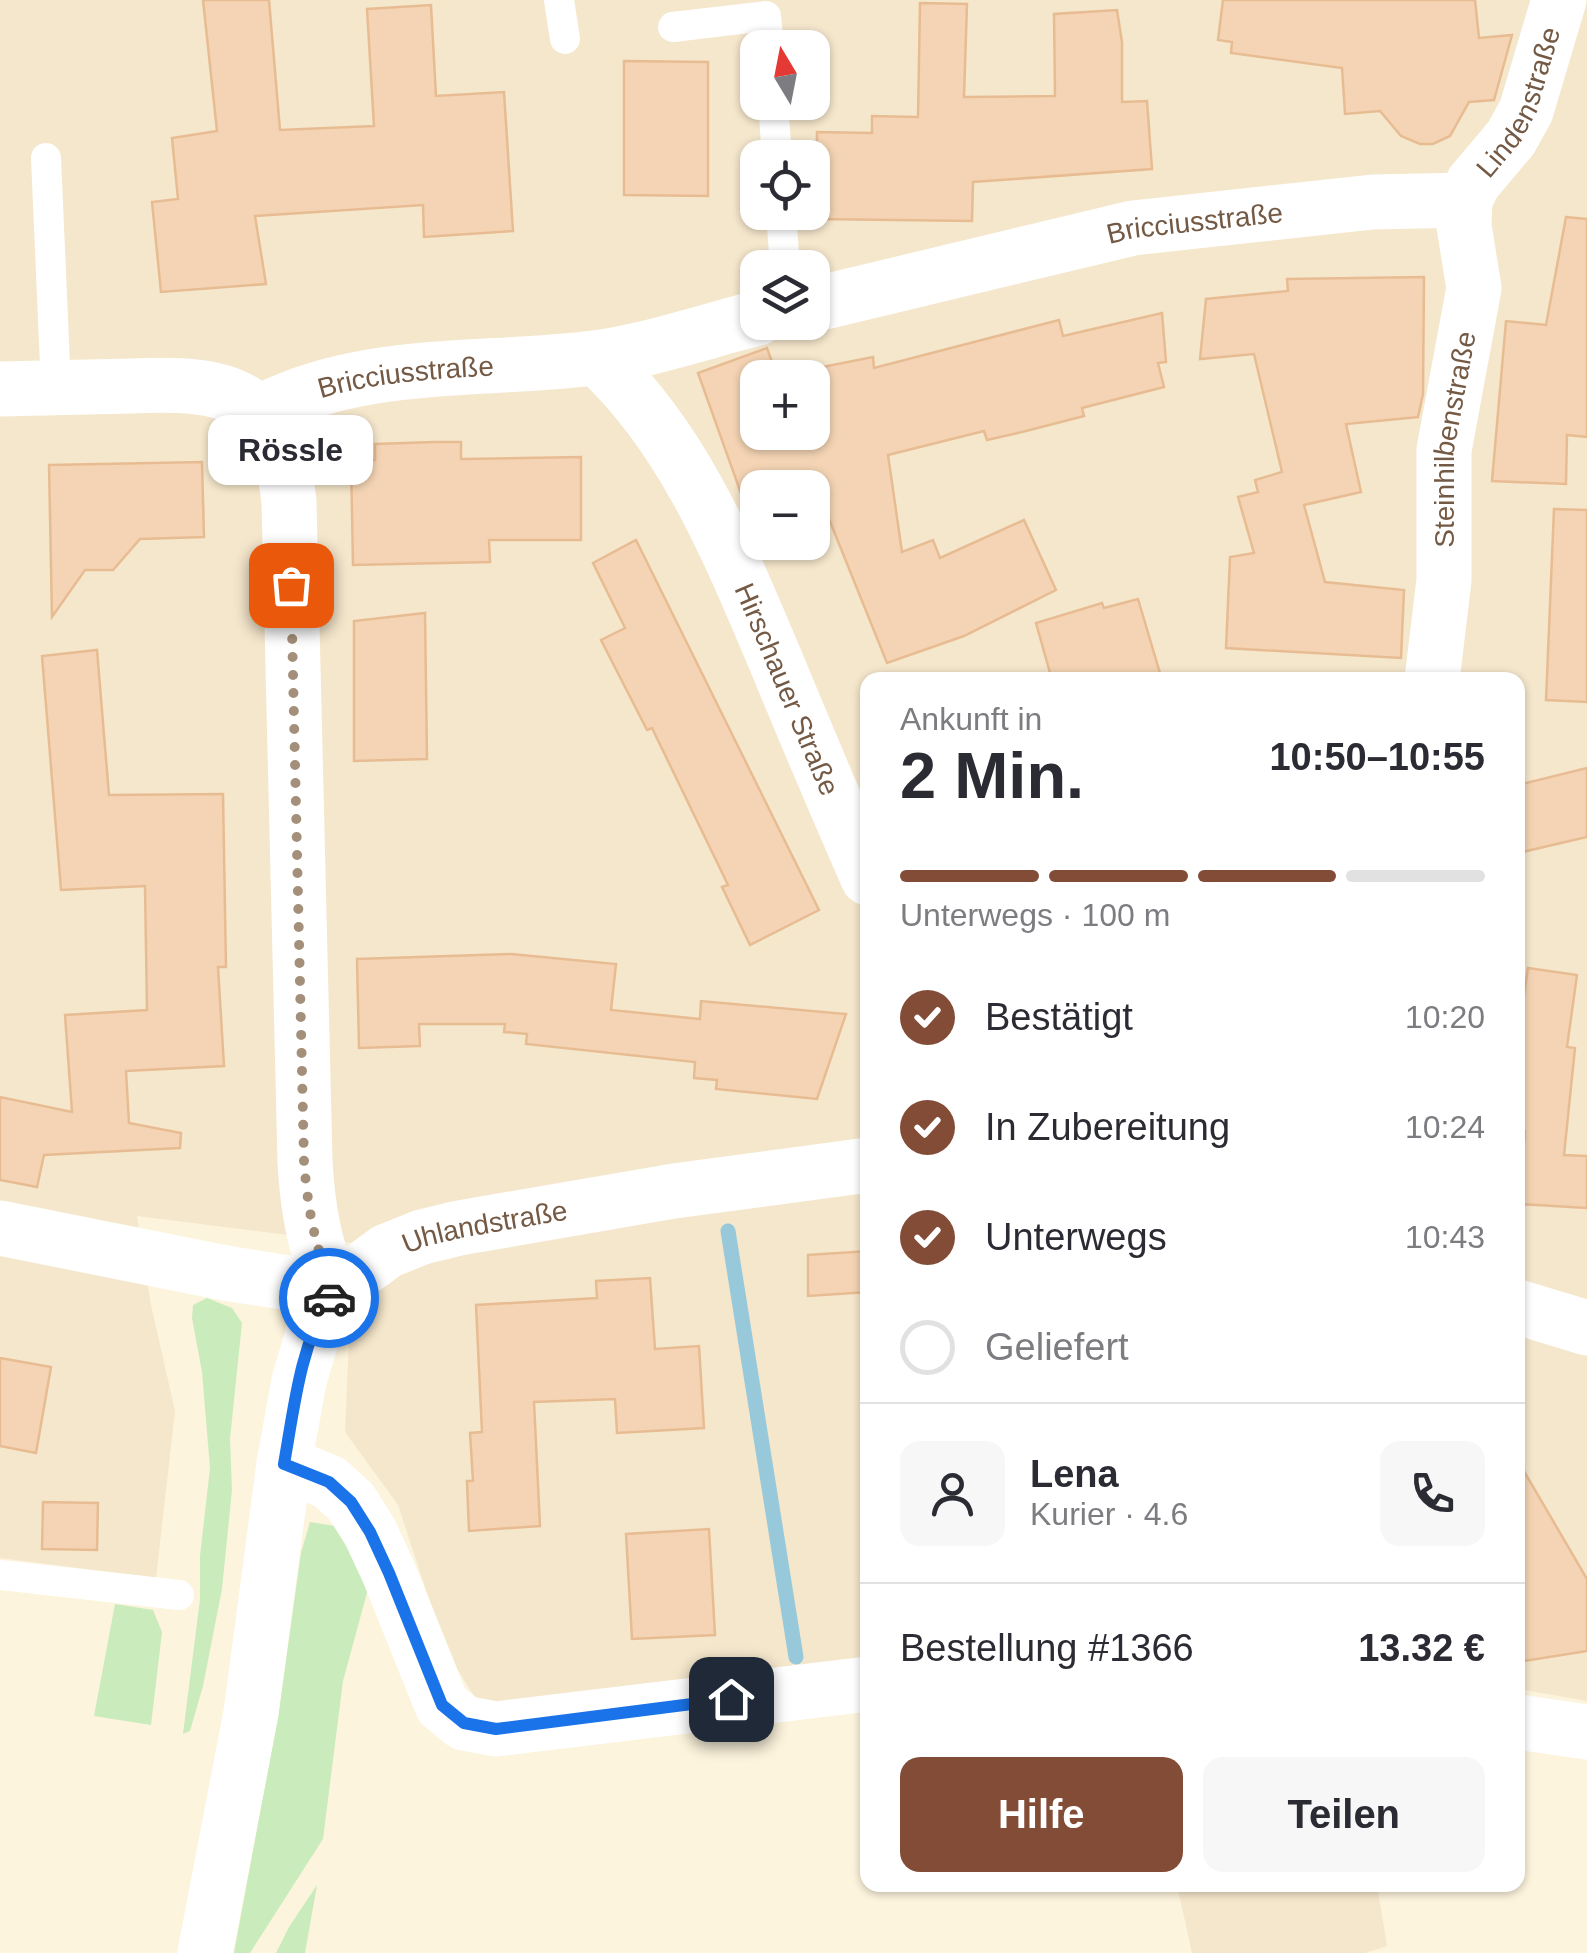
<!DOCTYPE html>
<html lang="de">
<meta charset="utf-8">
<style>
body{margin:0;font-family:Helvetica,sans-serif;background:#f7f7f7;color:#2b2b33;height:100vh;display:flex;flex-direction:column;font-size:38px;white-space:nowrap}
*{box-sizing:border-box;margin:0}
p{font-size:32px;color:#7c7c81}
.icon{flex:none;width:55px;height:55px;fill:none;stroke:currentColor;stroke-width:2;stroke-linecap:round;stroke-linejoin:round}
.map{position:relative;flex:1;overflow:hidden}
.details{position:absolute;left:860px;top:672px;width:665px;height:1220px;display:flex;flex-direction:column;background:#fff;border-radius:20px;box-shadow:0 2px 8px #0004}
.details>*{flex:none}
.needle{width:65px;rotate:350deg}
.tools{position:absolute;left:740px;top:30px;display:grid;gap:20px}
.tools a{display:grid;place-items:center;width:90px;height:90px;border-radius:20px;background:#fff;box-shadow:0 2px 8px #0004;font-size:50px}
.pin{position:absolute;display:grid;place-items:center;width:85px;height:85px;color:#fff;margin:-42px;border-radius:20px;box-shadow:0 5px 15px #0006}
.courier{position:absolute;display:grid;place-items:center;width:100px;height:100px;margin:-50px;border:8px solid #1a73e8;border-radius:50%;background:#fff;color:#222;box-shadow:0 2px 12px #0007}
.bubble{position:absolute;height:70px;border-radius:20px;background:#fff;box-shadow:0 2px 8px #0004;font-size:32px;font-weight:800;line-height:70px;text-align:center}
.headline em{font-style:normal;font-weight:800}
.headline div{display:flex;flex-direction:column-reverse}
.headline{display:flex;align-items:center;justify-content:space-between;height:170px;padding:0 40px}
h1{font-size:65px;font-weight:800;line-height:75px}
.bar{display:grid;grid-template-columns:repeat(4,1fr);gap:15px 10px;align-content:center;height:120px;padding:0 40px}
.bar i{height:12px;border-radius:8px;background:#e1e1e2}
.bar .selected{background:#834c37}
.bar p{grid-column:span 4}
.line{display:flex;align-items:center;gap:25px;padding:0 40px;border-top:2px solid #e1e1e2}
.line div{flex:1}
.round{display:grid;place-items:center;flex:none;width:105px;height:105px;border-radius:20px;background:#f7f7f7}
ol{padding:0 40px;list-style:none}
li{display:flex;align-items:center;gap:30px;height:110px}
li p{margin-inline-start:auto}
li .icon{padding:10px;border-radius:50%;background:#834c37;color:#fff;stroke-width:4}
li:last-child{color:#7c7c81}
li i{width:55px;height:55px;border:5px solid #e1e1e2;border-radius:50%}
.action{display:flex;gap:20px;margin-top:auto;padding:20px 40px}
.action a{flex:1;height:115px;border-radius:20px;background:#834c37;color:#fff;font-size:40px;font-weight:800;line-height:115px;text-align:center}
.action a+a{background:#f7f7f7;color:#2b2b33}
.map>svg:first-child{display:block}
.residential{fill:#f5e7cc;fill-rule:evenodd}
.green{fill:#caebbc}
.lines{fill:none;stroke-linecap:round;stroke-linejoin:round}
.stream{stroke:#97c9da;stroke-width:15}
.building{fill:#f4d4b4;stroke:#e8bc93;stroke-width:2.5;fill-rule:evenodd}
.service{stroke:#fff;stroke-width:30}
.minor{stroke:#fff;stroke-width:55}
.secondary{stroke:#fff;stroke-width:55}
.done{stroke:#a4907a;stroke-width:10;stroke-dasharray:0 18}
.route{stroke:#1a73e8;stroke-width:12}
.labels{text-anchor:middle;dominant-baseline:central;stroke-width:8;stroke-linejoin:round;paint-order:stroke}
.street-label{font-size:28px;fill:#745a45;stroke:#fff7e5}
</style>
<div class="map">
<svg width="1587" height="1953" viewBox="0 0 1587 1953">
<rect width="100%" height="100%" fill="#fdf4dd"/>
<!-- residential -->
<g class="residential">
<path d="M0,0H1587V1701L1518,1689V680H868L867,1670L482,1709L446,1651L398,1505L345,1432L353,1243L137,1216L151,1305L175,1411L156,1578L0,1558ZM758,48H812V102H758ZM758,158H812V212H758ZM758,268H812V322H758ZM758,378H812V432H758ZM758,488H812V542H758Z"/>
<path d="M1177,1885H1377L1387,1946L1365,1953H1192Z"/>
</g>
<!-- green -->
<g class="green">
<path d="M207,1298L232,1308L242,1323L230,1439L232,1490L222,1589L203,1686L190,1731L183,1734L200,1599V1556L210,1468L202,1372L192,1318L193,1305Z"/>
<path d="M310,1522L335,1526L371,1578L343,1681L323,1839L250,1953H234L279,1710L301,1553Z"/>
<path d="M115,1604L153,1610L162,1632L151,1725L94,1716Z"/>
<path d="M317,1885L305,1953H276L289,1927Z"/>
</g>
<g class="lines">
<!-- stream -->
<path class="stream" d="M728,1231L796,1657"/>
</g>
<!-- building -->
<g class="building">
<path d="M203,0H269L280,130L374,126L367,9L431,5L436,96L504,92L513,231L424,237L423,205L255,216L266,284L161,292L152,202L178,199L172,138L217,131Z"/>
<path d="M1223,0H1475L1479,38L1512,35L1494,100L1469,102L1450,136L1433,144H1420L1401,136L1380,111L1345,114L1342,68L1231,53L1232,42L1218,40Z"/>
<path d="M920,3L967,4L964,97L1055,96L1054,14L1117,10L1122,42V102L1147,101L1152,169L973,182L972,221L816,219L817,132L872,133V116L918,117Z"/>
<path d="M624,61L708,62V196L624,195Z"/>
<path d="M1566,217L1587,219V437L1567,435L1566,484L1492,481L1506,321L1546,325Z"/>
<path d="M1424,277L1423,394L1418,417L1346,424L1361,492L1304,505L1325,582L1404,590L1401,658L1226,648L1230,557L1254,553L1238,497L1258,492L1255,480L1282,472L1254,354L1200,359L1206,299L1288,291L1287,279Z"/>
<path d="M1162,313L1166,362L1158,363L1164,387L1082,408L1084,416L1022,432L987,440L984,431L888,455L902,552L933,540L940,558L1024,520L1056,590L964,636L887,663L829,519L812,524V488H758V541L698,373L767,348L777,376L873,357L874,368L1059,320L1063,336ZM758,378H812V432H758Z"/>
<path d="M434,442H461V459L581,457V540H489L490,562L353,565L351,461L375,460V444Z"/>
<path d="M202,462L204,537L140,539L113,570H85L52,617L49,465Z"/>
<path d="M1554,509L1587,510V702L1546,700Z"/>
<path d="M636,540L819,910L750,945L722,887L728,885L652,728L647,730L601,640L625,628L593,563Z"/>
<path d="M1138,599L1162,680H1052L1036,623L1102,603L1104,608Z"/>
<path d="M425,613L427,759L354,761V621Z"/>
<path d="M97,650L109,795L223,794L226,967H218L224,1066L126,1071L129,1123L181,1133L180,1148L44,1155L37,1187L0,1180V1097L72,1112L65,1015L147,1010L145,886L61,890L42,656Z"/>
<path d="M1587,768V837L1518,853V785Z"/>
<path d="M511,954L616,964L611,1010L700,1019L701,1001L846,1014L817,1099L716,1089L717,1080L694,1078L695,1062L526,1044L527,1034L504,1032L505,1024H419L420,1046L359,1048L357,959Z"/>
<path d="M1528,968L1577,975L1567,1047L1575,1048L1564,1155L1587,1156V1208L1520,1204L1525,1131L1518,1130V1035Z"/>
<path d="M868,1251V1292L808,1296V1255Z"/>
<path d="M650,1278L655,1349L699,1346L704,1428L617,1433L615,1399L534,1402L540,1526L469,1531L467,1481H473L470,1433L482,1432L476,1305L597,1298L596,1281Z"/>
<path d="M0,1358L51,1367L36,1453L0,1446Z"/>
<path d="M1518,1461L1587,1579V1651L1518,1662Z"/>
<path d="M43,1502L98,1503L97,1550L42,1549Z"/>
<path d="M709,1529L715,1635L632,1639L626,1534Z"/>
</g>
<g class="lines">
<!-- service -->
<g class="service">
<path d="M559,0L565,39"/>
<path d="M673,27L766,16L769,48"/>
<path d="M773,102L777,158"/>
<path d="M46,158L56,388"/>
<path d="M781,212L785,268"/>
<path d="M0,1575L179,1595"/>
</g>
<!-- minor -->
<g class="minor">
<path id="s1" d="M812,305L1133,228L1373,202L1465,200"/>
<path id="s2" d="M597,358C684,438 730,553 775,659C805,732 836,805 868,878"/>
<path id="s3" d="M257,414C360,358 482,372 594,358C644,352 707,331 758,318"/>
<path id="s4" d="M1432,680L1444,580V450L1474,288L1464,226L1465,200L1473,183L1511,138L1526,111L1559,0"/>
<path d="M0,1228L225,1273L334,1290"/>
<path d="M284,1464L329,1482L351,1502L370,1532L389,1573L442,1705L464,1723L496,1729L868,1684"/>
<path d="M1518,1722L1587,1732"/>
</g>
<!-- secondary -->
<g class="secondary">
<path d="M0,389C44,388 87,387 131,386C231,382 277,392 289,502L305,1161C307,1203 315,1252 334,1290"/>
<path d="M1518,1307L1587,1328"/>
<path id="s5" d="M205,1953L251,1713L284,1464L299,1381L317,1320L334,1290L387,1251L422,1237L459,1228L674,1191L868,1165"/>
</g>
</g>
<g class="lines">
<!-- done -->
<path class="done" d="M291,585L304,1161C307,1203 315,1252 334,1290L329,1298"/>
<!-- route -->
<path class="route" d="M329,1298C300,1348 294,1408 284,1464L329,1482L351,1502L370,1532L389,1573L442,1705L464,1723L496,1729L731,1699"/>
</g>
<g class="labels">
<!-- street labels -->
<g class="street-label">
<text stroke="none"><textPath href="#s4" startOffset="598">Lindenstraße</textPath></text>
<text stroke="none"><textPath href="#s1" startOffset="392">Bricciusstraße</textPath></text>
<text stroke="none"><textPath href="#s3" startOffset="155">Bricciusstraße</textPath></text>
<text stroke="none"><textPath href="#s4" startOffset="242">Steinhilbenstraße</textPath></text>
<text stroke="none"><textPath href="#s2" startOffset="385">Hirschauer Straße</textPath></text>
<text stroke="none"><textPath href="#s5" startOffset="845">Uhlandstraße</textPath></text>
</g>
</g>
</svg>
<div class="tools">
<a><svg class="needle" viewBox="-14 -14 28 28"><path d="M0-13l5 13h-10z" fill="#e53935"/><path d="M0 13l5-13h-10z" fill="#7c7c81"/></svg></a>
<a><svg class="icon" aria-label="locate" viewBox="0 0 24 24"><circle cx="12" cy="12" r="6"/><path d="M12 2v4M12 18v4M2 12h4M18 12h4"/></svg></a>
<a><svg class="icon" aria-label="layers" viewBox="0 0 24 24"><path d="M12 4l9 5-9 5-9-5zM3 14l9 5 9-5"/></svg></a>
<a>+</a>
<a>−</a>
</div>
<div class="pin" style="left:291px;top:585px;background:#ea580c"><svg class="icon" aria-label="bag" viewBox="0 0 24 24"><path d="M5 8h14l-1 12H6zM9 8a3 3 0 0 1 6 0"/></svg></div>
<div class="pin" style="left:731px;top:1699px;background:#1f2937"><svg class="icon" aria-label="home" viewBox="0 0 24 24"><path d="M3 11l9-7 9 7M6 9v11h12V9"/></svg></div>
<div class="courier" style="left:329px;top:1298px"><svg class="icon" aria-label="car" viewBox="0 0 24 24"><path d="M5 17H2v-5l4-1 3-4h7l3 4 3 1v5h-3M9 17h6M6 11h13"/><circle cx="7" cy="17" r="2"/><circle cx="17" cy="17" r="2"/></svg></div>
<div class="bubble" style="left:208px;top:415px;width:165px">Rössle</div>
<section class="details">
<div class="headline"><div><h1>2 Min.</h1><p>Ankunft in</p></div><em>10:50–10:55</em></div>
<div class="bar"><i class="selected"></i><i class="selected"></i><i class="selected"></i><i></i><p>Unterwegs · 100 m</p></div>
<ol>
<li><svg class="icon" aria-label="check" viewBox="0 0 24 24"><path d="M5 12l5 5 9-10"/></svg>Bestätigt<p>10:20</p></li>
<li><svg class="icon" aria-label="check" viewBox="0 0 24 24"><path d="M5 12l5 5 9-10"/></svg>In Zubereitung<p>10:24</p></li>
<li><svg class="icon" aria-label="check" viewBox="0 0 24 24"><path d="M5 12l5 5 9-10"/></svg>Unterwegs<p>10:43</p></li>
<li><i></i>Geliefert</li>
</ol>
<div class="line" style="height:180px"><a class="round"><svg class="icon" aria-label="person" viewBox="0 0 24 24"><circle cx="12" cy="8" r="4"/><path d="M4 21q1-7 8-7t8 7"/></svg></a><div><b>Lena</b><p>Kurier · 4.6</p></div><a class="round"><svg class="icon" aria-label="phone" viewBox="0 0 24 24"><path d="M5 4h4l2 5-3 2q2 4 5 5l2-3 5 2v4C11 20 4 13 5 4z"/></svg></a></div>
<div class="line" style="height:130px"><div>Bestellung #1366</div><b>13.32 €</b></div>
<div class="action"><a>Hilfe</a><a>Teilen</a></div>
</section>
</div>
